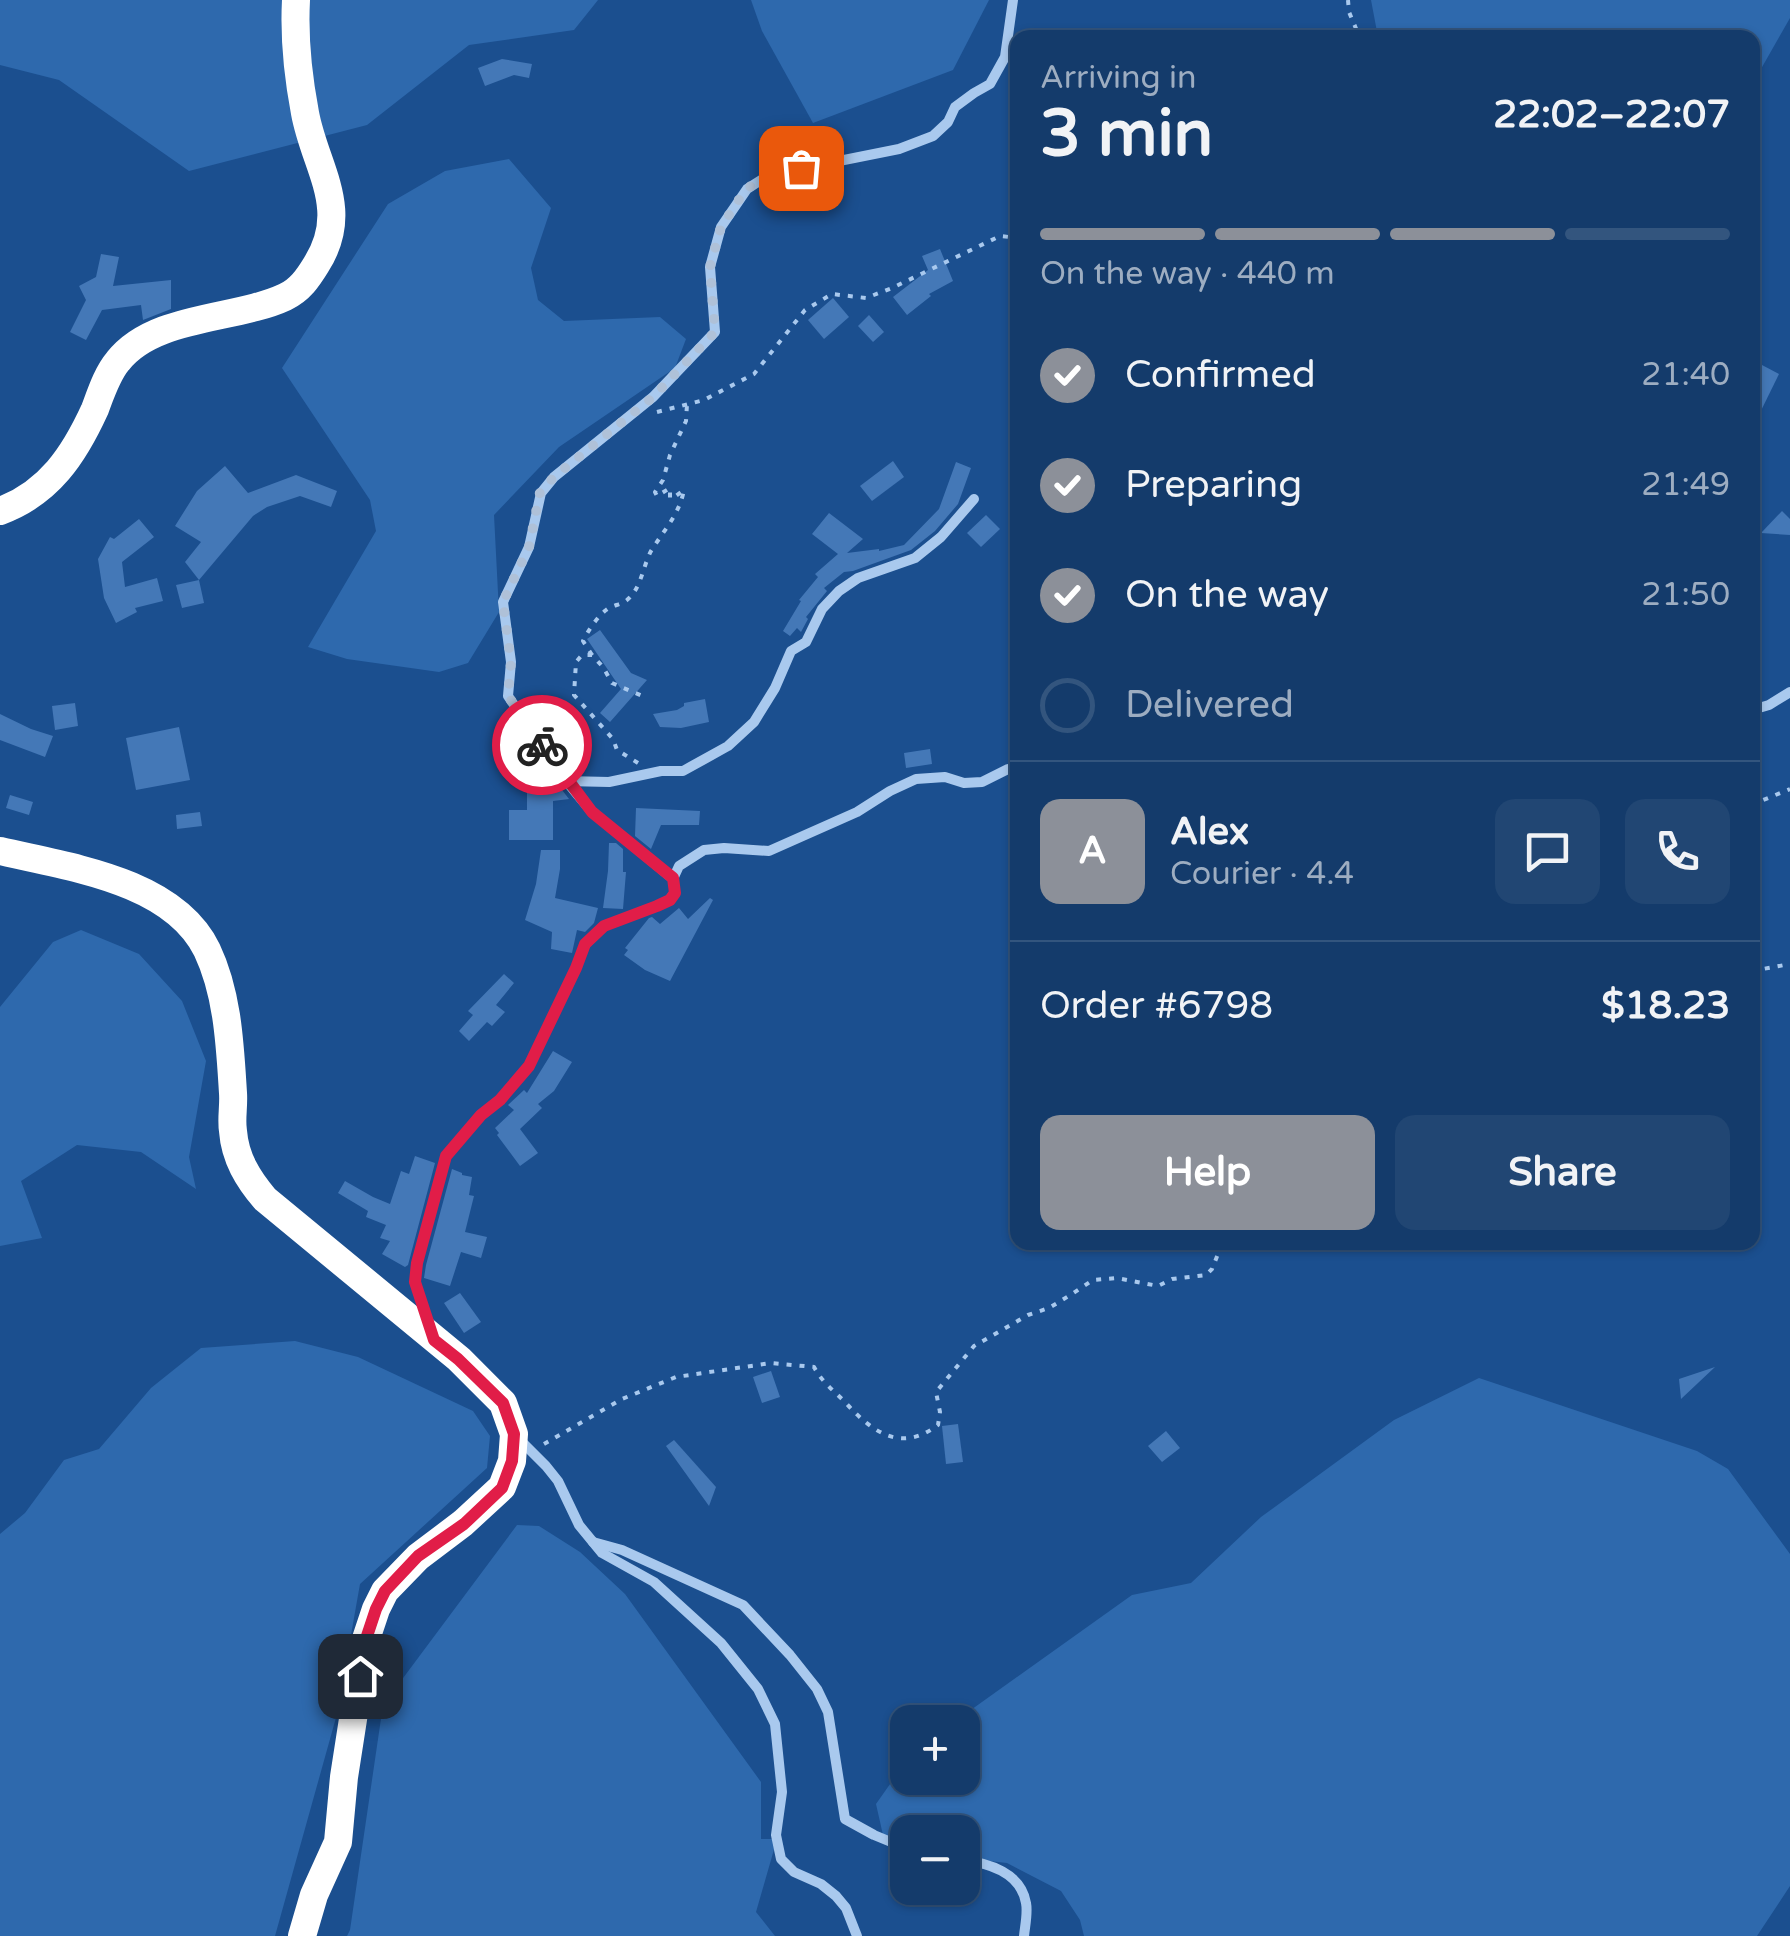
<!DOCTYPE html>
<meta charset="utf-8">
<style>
body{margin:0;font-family:"Varela Round",sans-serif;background:#214673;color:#f1f3f6;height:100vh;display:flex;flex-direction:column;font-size:38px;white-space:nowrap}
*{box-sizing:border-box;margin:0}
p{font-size:32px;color:#9dadc1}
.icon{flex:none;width:55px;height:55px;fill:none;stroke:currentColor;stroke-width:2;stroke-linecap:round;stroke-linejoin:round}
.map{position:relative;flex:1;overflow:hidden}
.drawer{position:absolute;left:1010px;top:30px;width:750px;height:1220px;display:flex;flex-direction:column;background:#143b6b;border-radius:20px;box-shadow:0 2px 8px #0004,0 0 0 2px #33557e}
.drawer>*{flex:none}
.buttons{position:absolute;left:890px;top:1705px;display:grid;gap:20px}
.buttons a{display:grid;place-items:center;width:90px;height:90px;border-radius:20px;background:#143b6b;box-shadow:0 2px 8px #0004,0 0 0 2px #33557e;font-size:50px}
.pin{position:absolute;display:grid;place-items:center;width:85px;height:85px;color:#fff;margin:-42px;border-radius:20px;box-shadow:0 5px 15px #0006}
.courier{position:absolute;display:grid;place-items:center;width:100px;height:100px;margin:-50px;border:8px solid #e11d48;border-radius:50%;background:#fff;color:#222;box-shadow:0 2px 12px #0007}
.head em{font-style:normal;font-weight:700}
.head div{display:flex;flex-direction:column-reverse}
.head{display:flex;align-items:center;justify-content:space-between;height:170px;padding:0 30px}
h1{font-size:65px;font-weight:700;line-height:75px}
.bar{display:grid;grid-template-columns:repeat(4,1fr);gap:15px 10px;align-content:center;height:120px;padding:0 30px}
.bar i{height:12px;border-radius:8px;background:#33557e}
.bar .current{background:#8c9099}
.bar p{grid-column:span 4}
.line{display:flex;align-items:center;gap:25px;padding:0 30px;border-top:2px solid #33557e}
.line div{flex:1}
.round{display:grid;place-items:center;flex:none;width:105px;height:105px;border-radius:20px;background:#214673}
ol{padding:0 30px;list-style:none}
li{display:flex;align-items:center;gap:30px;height:110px}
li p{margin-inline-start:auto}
li .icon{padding:10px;border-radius:50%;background:#8c9099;color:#fff;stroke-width:4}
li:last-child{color:#9dadc1}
li i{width:55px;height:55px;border:5px solid #33557e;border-radius:50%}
.cta{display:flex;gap:20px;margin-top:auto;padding:20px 30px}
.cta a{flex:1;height:115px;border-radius:20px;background:#8c9099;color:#fff;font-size:40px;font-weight:700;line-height:115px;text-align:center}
.cta a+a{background:#214673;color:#f1f3f6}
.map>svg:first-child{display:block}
.green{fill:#2e69ad}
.building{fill:#4478b7}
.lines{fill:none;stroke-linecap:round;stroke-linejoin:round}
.path{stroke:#a9c9ee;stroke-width:4;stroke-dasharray:5 8;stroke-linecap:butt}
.street{stroke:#a9c9ee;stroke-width:10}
.highway{stroke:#fff;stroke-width:28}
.done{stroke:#afc1d8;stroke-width:10;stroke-dasharray:0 18}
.route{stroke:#e11d48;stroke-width:12}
</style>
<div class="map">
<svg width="1790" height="1936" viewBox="0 0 1790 1936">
<rect width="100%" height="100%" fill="#1b4f8f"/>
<!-- green -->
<g class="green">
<path d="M0,0H598L574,30L469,45L367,125L189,171L59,80L0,65Z"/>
<path d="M751,0H989L953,70L813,123L762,31Z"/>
<path d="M1371,0H1790V18L1753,83L1752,38L1378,37Z"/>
<path d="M509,159L551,208L531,268L538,300L564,321L660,317L686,339L675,368L559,447L494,515L499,612L468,663L439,672L347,659L308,647L376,531L370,500L282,368L388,204L445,171Z"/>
<path d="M81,930L139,954L182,1001L206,1061L189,1157L196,1189L141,1152L77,1145L21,1181L42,1238L0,1246V1007L53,942Z"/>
<path d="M295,1341L358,1357L473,1411L490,1436L487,1468L360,1584L337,1714L275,1936H0V1534L25,1513L64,1460L99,1449L151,1388L201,1348Z"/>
<path d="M1479,1378L1697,1451L1728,1469L1790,1554V1886L1757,1936H1084L1080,1920L1061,1891L1007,1863L963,1858L962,1832H908L907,1850L883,1835L876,1804L907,1760L908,1778H962V1722H954L1132,1595L1191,1583L1261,1517L1394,1420Z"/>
<path d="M517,1525L539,1526L580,1552L625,1594L761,1782V1839H777L756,1912L775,1936H347L350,1930L383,1705Z"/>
</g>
<!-- building -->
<g class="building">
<path d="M502,59L532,64L529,78L514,75L485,86L478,68Z"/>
<path d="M940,249L953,281L929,294L931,296L907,315L893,297L928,270L922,256Z"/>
<path d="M101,254L119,257L113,286L171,280V309L143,320L141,305L102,310L86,340L70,332L86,300L79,286L96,277Z"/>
<path d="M833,298L849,317L824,339L808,320Z"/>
<path d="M869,315L884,332L873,342L858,326Z"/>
<path d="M1762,365L1779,374L1752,429V383Z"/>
<path d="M893,461L904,477L872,501L860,486Z"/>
<path d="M956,462L971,468L958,504L935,531L911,550L853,571L844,572L824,588L827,591L806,617L808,619L801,632L797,628L790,636L783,631L801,601L799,600L818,577L815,574L838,554L812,534L829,513L863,539L847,553L879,549V551L904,545L939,509Z"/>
<path d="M225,466L248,493L296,475L337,491L331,507L300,496L267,507L253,516L199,580L185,562L201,542L175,526L197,491Z"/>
<path d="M1782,511L1790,519V535L1761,533Z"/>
<path d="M986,515L1000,529L981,547L967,533Z"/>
<path d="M139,519L154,537L122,562L125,587L157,578L163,601L135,608L137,612L116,623L104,598L98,559L110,537L114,539Z"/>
<path d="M199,580L204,603L182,608L176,585Z"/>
<path d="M600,630L631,673L647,680L610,722L600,713L621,689L587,639Z"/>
<path d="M705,699L709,722L681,728L660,727L653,714L677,710L684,706V703Z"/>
<path d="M75,703L78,726L55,730L52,706Z"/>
<path d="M0,714L31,729L53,736L45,757L0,740Z"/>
<path d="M179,727L190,780L136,790L126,738Z"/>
<path d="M930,749L932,764L906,768L904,753Z"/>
<path d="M527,771H548L553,777V786H559L569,799L553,801V840H509V810H527Z"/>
<path d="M10,795L33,802L29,815L6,808Z"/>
<path d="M636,808L700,811L699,825H661L651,849L635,836Z"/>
<path d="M200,812L202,826L177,829L176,815Z"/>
<path d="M609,843H616L623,849V872H626L623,909L603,908L608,871Z"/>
<path d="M541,850H560V869L555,898L598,908L594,923L585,932L577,930L572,953L551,949L552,932L525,920L536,884Z"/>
<path d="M710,898L713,900L670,981L645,970L624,955L628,950L625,948L649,918L652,917L660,924L679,908L688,919Z"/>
<path d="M504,974L514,983L496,1005L505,1012L492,1026L487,1022L469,1041L459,1031L473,1015L468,1011Z"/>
<path d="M553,1051L572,1062L554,1091L538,1104L542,1108L520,1129L538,1153L520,1166L497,1135L499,1133L495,1128L514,1110L508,1105L524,1090L527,1093Z"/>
<path d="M415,1156L435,1163L408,1265L405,1267L382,1254L390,1241L380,1238L386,1225L366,1217L368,1211L338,1193L345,1181L373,1197L390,1204L401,1171L409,1174Z"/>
<path d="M452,1169L462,1173V1175L472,1177L469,1195L474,1196L465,1232L487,1237L481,1258L461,1252L450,1286L424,1278L426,1265Z"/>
<path d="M460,1293L481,1322L464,1333L444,1303Z"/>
<path d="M1715,1367L1681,1399L1679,1379Z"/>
<path d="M771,1371L780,1397L762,1403L753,1377Z"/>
<path d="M958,1424L963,1462L946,1464L942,1426Z"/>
<path d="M1166,1431L1180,1448L1162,1462L1148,1446Z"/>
<path d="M674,1440L716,1487L709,1506L666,1446Z"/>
</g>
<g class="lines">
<!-- path -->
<g class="path">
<path d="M1348,0L1349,12L1360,38"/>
<path d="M657,412L704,400L754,374L805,310L832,294L866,298L892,288L1000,236L1018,238"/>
<path d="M592,655L583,641C588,631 597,617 606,610C612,605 621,605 627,600C641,589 643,566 651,551C664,530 679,515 684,490L673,498H670V488L657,496L655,492L663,480L670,455L686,421L687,404"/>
<path d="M638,763L617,750L613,739L574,695L576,662L582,655H592L603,667L612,683L647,698"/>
<path d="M1752,800L1756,803L1790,789"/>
<path d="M1752,971L1790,964"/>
<path d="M544,1444L622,1399L676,1377L771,1363L814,1367C822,1382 833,1390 845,1402C873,1433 901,1453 938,1425L940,1412L936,1392L974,1346L1028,1315L1049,1308L1072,1294L1093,1280L1117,1278L1158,1286L1172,1279L1206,1275L1212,1269L1218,1254L1232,1242"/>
</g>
<!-- street -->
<g class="street">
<path d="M1752,710L1769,705L1790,692"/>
<path d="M566,781L609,782L661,771H683L728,746L754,722L775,688L791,651L806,642L822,609L839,591L858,578L915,558L941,537L974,499"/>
<path d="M673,879L679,866L704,850L724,848L769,851L857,812L890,791L916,779L945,777L964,783L982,782L1008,769H1018"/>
<path d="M429,1324L415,1282L417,1263L446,1156L481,1115L500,1100L529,1066L576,968L585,944L604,926L657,906L669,900L675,893L673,879L592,812L566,781L508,696L511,662L503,602L529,547L541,493L554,477L653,397L715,332L710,267L721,227L747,189L769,175L899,149L933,136L948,122L955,107L974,93L990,84L1005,57L1013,0"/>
<path d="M520,1440L546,1466L558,1481L579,1525L602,1553L654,1582L721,1643L758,1689L775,1724L782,1792L776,1835L781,1859L794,1872L821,1884L836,1896L846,1908L857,1936"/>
<path d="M593,1542L622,1550L743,1605L790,1655L817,1689L828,1712L845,1819L874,1835L908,1849"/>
<path d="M962,1860C989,1863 1021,1873 1026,1903C1028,1913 1025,1926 1024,1936"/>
</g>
<!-- highway -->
<g class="highway">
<path d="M0,511C49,493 74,455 95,409C101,393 107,374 118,361C154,315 236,320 285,297C300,290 308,278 316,265C352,209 315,168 305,113C298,76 294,37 296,0"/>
<path d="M0,851C68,867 173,880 207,950C228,994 230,1046 233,1093C234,1106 231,1119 233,1131C235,1158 248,1179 265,1199L459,1359L503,1403L514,1434L512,1461L502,1487L463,1523L418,1557L385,1591L376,1609L365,1642L344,1777L338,1842L314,1895L302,1936"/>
</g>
</g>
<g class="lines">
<!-- done -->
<path class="done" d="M542,745L508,696L511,662L503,602L529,547L540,492L554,477L653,397L715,332L710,267L721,227L746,189L769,175L801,168"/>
<!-- route -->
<path class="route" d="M360,1676L365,1642L376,1609L385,1591L418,1556L464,1524L502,1488L512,1461L514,1434L503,1403L458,1359L434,1340L415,1282L417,1263L446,1156L481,1115L500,1100L529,1066L576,968L585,944L604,926L657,906L670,900L675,893L673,878L592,812L542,745"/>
</g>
</svg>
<div class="buttons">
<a>+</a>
<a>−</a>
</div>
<div class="pin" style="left:801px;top:168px;background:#ea580c"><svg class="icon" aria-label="bag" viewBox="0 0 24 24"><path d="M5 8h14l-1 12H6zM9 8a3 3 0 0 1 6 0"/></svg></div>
<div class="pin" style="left:360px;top:1676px;background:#1f2937"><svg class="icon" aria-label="home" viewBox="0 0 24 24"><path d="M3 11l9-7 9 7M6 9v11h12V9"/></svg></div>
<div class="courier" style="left:542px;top:745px"><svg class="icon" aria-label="bike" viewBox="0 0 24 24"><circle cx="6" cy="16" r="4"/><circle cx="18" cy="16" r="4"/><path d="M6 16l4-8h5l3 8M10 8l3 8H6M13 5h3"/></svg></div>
<section class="drawer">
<div class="head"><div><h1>3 min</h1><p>Arriving in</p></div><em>22:02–22:07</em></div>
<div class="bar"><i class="current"></i><i class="current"></i><i class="current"></i><i></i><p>On the way · 440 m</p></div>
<ol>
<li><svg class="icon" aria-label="check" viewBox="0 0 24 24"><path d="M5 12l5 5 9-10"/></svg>Confirmed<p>21:40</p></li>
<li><svg class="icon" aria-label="check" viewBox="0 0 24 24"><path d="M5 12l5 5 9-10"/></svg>Preparing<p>21:49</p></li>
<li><svg class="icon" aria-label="check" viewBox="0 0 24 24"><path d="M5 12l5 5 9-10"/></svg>On the way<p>21:50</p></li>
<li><i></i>Delivered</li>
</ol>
<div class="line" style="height:180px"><b class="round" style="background:#8c9099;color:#fff">A</b><div><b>Alex</b><p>Courier · 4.4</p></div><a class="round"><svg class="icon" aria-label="chat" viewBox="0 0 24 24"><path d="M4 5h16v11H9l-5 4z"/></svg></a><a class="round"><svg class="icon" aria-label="phone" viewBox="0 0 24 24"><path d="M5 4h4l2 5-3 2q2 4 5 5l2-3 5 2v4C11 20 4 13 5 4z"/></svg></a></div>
<div class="line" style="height:130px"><div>Order #6798</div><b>$18.23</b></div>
<div class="cta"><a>Help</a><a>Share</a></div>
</section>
</div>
